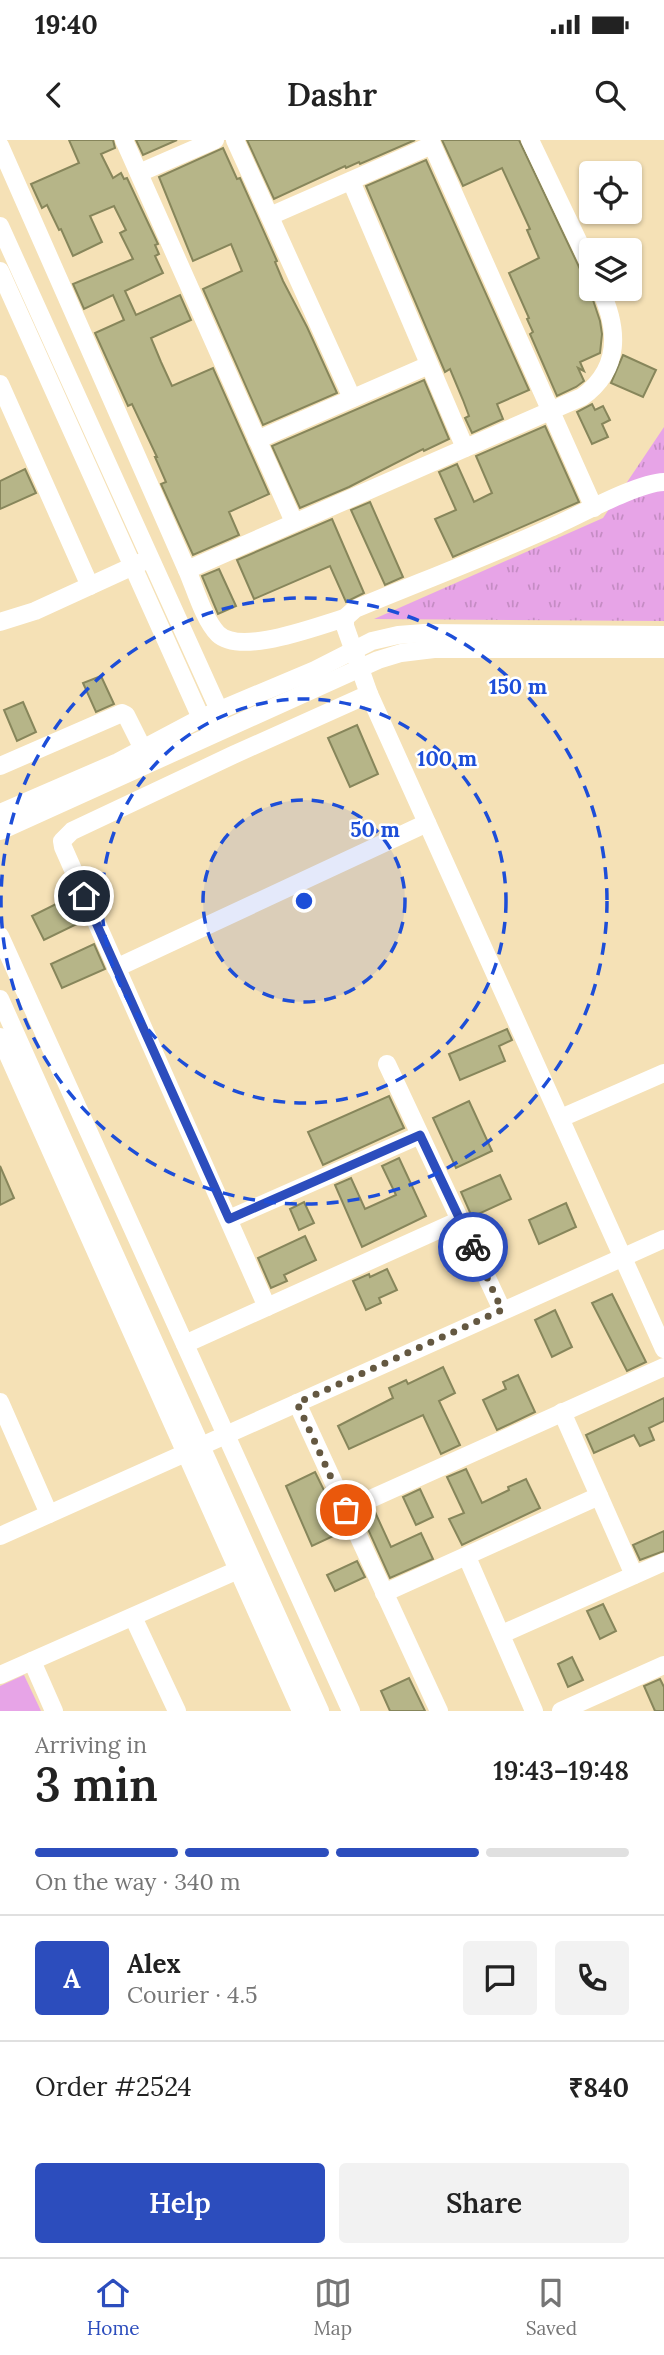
<!DOCTYPE html>
<meta charset="utf-8">
<style>
body{margin:0;font-family:Lora,serif;background:#f2f2f2;color:#222;height:100vh;display:flex;flex-direction:column;font-size:26px;white-space:nowrap}
*{box-sizing:border-box;margin:0}
p{font-size:23px;color:#767676}
.icon{flex:none;width:38px;height:38px;fill:none;stroke:currentColor;stroke-width:2;stroke-linecap:round;stroke-linejoin:round}
.map{position:relative;height:1571px;overflow:hidden}
.panel{display:flex;flex-direction:column;background:#fff;flex:1}
.panel>*{flex:none}
.buttons{position:absolute;left:579px;top:21px;display:grid;gap:14px}
.buttons a{display:grid;place-items:center;width:63px;height:63px;border-radius:7px;background:#fff;box-shadow:0 2px 5px #0004;font-size:35px}
.pin{position:absolute;display:grid;place-items:center;width:60px;height:60px;color:#fff;margin:-30px;border:4px solid #fff;border-radius:50%;box-shadow:0 2px 7px #0007}
.courier{position:absolute;display:grid;place-items:center;width:70px;height:70px;margin:-35px;border:5px solid #2c4dbd;border-radius:50%;background:#fff;color:#222;box-shadow:0 2px 9px #0007}
.summary em{font-style:normal;font-weight:600}
.summary div{display:flex;flex-direction:column-reverse}
.summary{display:flex;align-items:center;justify-content:space-between;height:119px;padding:0 35px}
h1{font-size:46px;font-weight:600;line-height:52px}
.bar{display:grid;grid-template-columns:repeat(4,1fr);gap:10px 7px;align-content:center;height:84px;padding:0 35px}
.bar i{height:9px;border-radius:5px;background:#e0e0e0}
.bar .on{background:#2c4dbd}
.bar p{grid-column:span 4}
.line{display:flex;align-items:center;gap:18px;padding:0 35px;border-top:2px solid #e0e0e0}
.line div{flex:1}
.round{display:grid;place-items:center;flex:none;width:74px;height:74px;border-radius:7px;background:#f2f2f2}
.button{display:flex;gap:14px;margin-top:auto;padding:14px 35px}
.button a{flex:1;height:80px;border-radius:7px;background:#2c4dbd;color:#fff;font-size:28px;font-weight:600;line-height:80px;text-align:center}
.button a+a{background:#f2f2f2;color:#222}
.status{display:flex;justify-content:space-between;align-items:center;height:49px;padding:0 35px;background:#fff;direction:ltr}
.status svg{height:19px;fill:currentColor}
header{display:flex;justify-content:space-between;align-items:center;height:91px;padding:0 35px;background:#fff;font-size:32px;font-weight:600}
.dock{display:flex;justify-content:space-around;align-items:center;height:98px;border-top:2px solid #e0e0e0;background:#fff;font-size:19px;color:#767676}
.dock a{display:grid;justify-items:center;gap:4px}
.dock .on{color:#2c4dbd}
.map>svg:first-child{display:block}
.grass{fill:url(#grass-tufts)}
.green{fill:#e7a4e7}
.building{fill:#b6b588;stroke:#87865b;stroke-width:2}
.lines{fill:none;stroke-linecap:round;stroke-linejoin:round}
.minor{stroke:#fff;stroke-width:18}
.done{stroke:#645841;stroke-width:7;stroke-dasharray:0 12.6}
.route{stroke:#2c4dbd;stroke-width:9}
.ring{fill:none;stroke:#1d4ed8;stroke-width:3.5;stroke-dasharray:12 9}
.centre{fill:#1d4ed8;stroke:#fff;stroke-width:3.5}
.ring-label{font-size:21px;text-anchor:middle;font-weight:bold;fill:#1d4ed8;stroke:#fff;stroke-width:5;stroke-linejoin:round;paint-order:stroke}
</style>
<div class="status"><b>19:40</b><svg viewBox="0 0 49 12"><path d="M0 12V9h3v3zM5 12V6h3v6zM10 12V3h3v9zM15 12V0h3v12zM26 1h20v11H26zM47 4h2v5h-2z"/></svg></div>
<header><svg class="icon" aria-label="back" viewBox="0 0 24 24"><path d="M15 5l-7 7 7 7"/></svg>Dashr<svg class="icon" aria-label="search" viewBox="0 0 24 24"><circle cx="10" cy="10" r="6"/><path d="M15 15l6 6"/></svg></header>
<div class="map">
<svg width="664" height="1571" viewBox="0 0 664 1571">
<defs>
<pattern id="grass-tufts" width="24" height="20" patternUnits="userSpaceOnUse" patternTransform="scale(1.75)"><rect width="24" height="20" fill="#e7a4e7"/><path d="M3 7l-1-3M5 7V3M7 7l1-3M15 17l-1-3M17 17v-4M19 17l1-3" fill="none" stroke="#c58cc4"/></pattern>
</defs>
<rect width="100%" height="100%" fill="#f5e1b6"/>
<!-- grass -->
<path class="grass" d="M664,287V481L374,479L603,378Z"/>
<!-- green -->
<path class="green" d="M24,1535L41,1571H0V1546Z"/>
<!-- building -->
<g class="building">
<path d="M69,0H113L115,8L101,14L113,38L121,33L124,39L127,38L158,104L155,105L159,114L155,116L163,133L125,151L136,175L180,155L191,180L151,198L161,222L172,246L213,228L269,354L229,372L239,395L193,415L161,344L166,342L155,317H157L132,264L128,266L95,193L124,180L113,155L84,169L73,144L133,119L120,93L126,90L114,66L90,76L102,102L73,116L61,89L59,90L47,65L42,68L31,44L79,23Z"/>
<path d="M136,0H177L143,15Z"/>
<path d="M247,0H415L360,24L359,22L346,28L345,26L274,59Z"/>
<path d="M442,0H519L589,148L600,181L602,194L600,213L580,222L584,231L578,228L584,241L576,247L557,256L530,194L533,192L527,179L529,178L509,133L539,118L527,90L530,89L502,28L463,46Z"/>
<path d="M223,8L237,39L240,38L277,121L275,122L283,141L307,187L337,253L263,285L203,149L242,131L231,104L193,121L159,37Z"/>
<path d="M426,20L529,250L497,264L503,279L472,293L465,278L469,276L463,260L450,229L445,232L366,46Z"/>
<path d="M623,215L656,230L643,257L611,243Z"/>
<path d="M424,240L449,299L424,311L423,309L349,347L300,368L272,306Z"/>
<path d="M592,264L595,270L603,266L610,280L602,284L608,297L592,304L577,272Z"/>
<path d="M545,286L579,362L453,417L435,379L456,370L439,332L457,324L474,362L492,353L476,316Z"/>
<path d="M25,329L36,353L0,369V341Z"/>
<path d="M370,362L403,437L385,445L351,370Z"/>
<path d="M332,379L364,453L346,462L330,426L254,459L237,420Z"/>
<path d="M219,429L236,466L218,474L202,436Z"/>
<path d="M101,536L114,564L96,572L83,543Z"/>
<path d="M23,562L36,592L17,601L4,570Z"/>
<path d="M357,585L378,634L350,647L328,598Z"/>
<path d="M72,756L83,781L44,800L32,776Z"/>
<path d="M94,804L105,829L62,848L51,824Z"/>
<path d="M507,889L512,900L499,906L505,921L460,940L449,914Z"/>
<path d="M389,956L404,988L323,1025L308,992Z"/>
<path d="M469,961L492,1011L456,1028L433,978Z"/>
<path d="M399,1018L426,1076L362,1107L335,1045L351,1038L365,1069L396,1055L382,1026Z"/>
<path d="M0,1026L14,1058L0,1065Z"/>
<path d="M500,1035L511,1059L472,1077L461,1052Z"/>
<path d="M304,1062L314,1083L299,1090L290,1069Z"/>
<path d="M566,1063L576,1087L539,1104L529,1080Z"/>
<path d="M305,1096L316,1120L284,1135L287,1141L271,1148L258,1118Z"/>
<path d="M387,1129L397,1150L379,1158L381,1163L366,1170L353,1141L369,1134L370,1137Z"/>
<path d="M612,1154L646,1222L627,1231L592,1163Z"/>
<path d="M555,1170L572,1207L552,1217L535,1180Z"/>
<path d="M443,1227L455,1253L439,1261L460,1305L441,1314L423,1275L349,1309L338,1286L393,1258L389,1248L406,1240L408,1244Z"/>
<path d="M518,1235L535,1272L497,1290L483,1260L506,1249L503,1242Z"/>
<path d="M664,1258V1281L649,1288L654,1300L640,1306L634,1295L594,1313L586,1295Z"/>
<path d="M466,1329L482,1363L509,1350L508,1347L526,1339L540,1368L462,1405L449,1379L464,1373L447,1337Z"/>
<path d="M315,1332L344,1391L312,1406L286,1346Z"/>
<path d="M420,1349L433,1377L416,1385L403,1357Z"/>
<path d="M375,1372L391,1407L421,1393L433,1419L390,1438L363,1378Z"/>
<path d="M664,1391V1411L640,1420L633,1405Z"/>
<path d="M357,1421L365,1437L335,1451L327,1435Z"/>
<path d="M603,1464L616,1491L600,1499L587,1471Z"/>
<path d="M572,1517L583,1540L568,1547L558,1524Z"/>
<path d="M409,1538L425,1571H390L381,1551Z"/>
<path d="M660,1539L664,1547V1571H655L644,1546Z"/>
</g>
<g class="lines">
<!-- minor -->
<g class="minor">
<path d="M124,0L294,382"/>
<path d="M235,0L352,258"/>
<path d="M430,0L594,368"/>
<path d="M530,0L592,130"/>
<path d="M0,6L187,430C195,448 204,480 218,494C241,516 317,486 345,478"/>
<path d="M139,33L215,0"/>
<path d="M351,41L465,308"/>
<path d="M270,76L432,5"/>
<path d="M0,86L219,570L218,582"/>
<path d="M0,131L201,578L209,585"/>
<path d="M0,244L90,446"/>
<path d="M257,300L429,225"/>
<path d="M664,342C636,343 578,376 550,388C486,417 420,442 355,469L345,478V486L369,554L664,1209"/>
<path d="M187,430L582,257C621,229 619,189 600,149"/>
<path d="M0,482L35,471L142,422"/>
<path d="M0,626L122,573L126,575L143,609"/>
<path d="M0,673L118,622L201,578L315,530L372,501L398,495L424,493L664,495"/>
<path d="M0,691L378,520L401,513L434,509H664"/>
<path d="M0,796L351,1571"/>
<path d="M116,828L427,683"/>
<path d="M0,859L320,1571"/>
<path d="M0,897L301,1571"/>
<path d="M387,924L502,1170"/>
<path d="M561,978L664,933"/>
<path d="M229,1079L420,995"/>
<path d="M267,1167L63,707L62,701L72,691L233,615L369,554"/>
<path d="M185,1204L460,1080"/>
<path d="M0,1262L49,1374"/>
<path d="M297,1263L439,1571"/>
<path d="M562,1272L634,1435"/>
<path d="M346,1370L664,1227"/>
<path d="M0,1396L664,1099"/>
<path d="M467,1417L534,1571"/>
<path d="M384,1453L599,1356"/>
<path d="M133,1477L177,1571"/>
<path d="M502,1494L664,1422"/>
<path d="M32,1521L54,1571"/>
<path d="M0,1535L238,1430"/>
<path d="M561,1571L664,1525"/>
</g>
</g>
<g class="lines">
<!-- done -->
<path class="done" d="M346,1370L297,1263L502,1170L473,1107"/>
<!-- route -->
<path class="route" d="M84,756L229,1079L420,995L473,1107"/>
</g>
<!-- distance rings -->
<circle cx="304" cy="761" r="101" fill="#1d4ed8" fill-opacity=".12"/>
<g class="ring">
<circle cx="304" cy="761" r="101"/>
<circle cx="304" cy="761" r="202"/>
<circle cx="304" cy="761" r="303"/>
</g>
<circle cx="304" cy="761" r="10" class="centre"/>
<g class="ring-label">
<text x="518" y="554">150 m</text>
<text x="447" y="626">100 m</text>
<text x="375" y="697">50 m</text>
</g>
</svg>
<div class="buttons">
<a><svg class="icon" aria-label="locate" viewBox="0 0 24 24"><circle cx="12" cy="12" r="6"/><path d="M12 2v4M12 18v4M2 12h4M18 12h4"/></svg></a>
<a><svg class="icon" aria-label="layers" viewBox="0 0 24 24"><path d="M12 4l9 5-9 5-9-5zM3 14l9 5 9-5"/></svg></a>
</div>
<div class="pin" style="left:346px;top:1370px;background:#ea580c"><svg class="icon" aria-label="bag" viewBox="0 0 24 24"><path d="M5 8h14l-1 12H6zM9 8a3 3 0 0 1 6 0"/></svg></div>
<div class="pin" style="left:84px;top:756px;background:#1f2937"><svg class="icon" aria-label="home" viewBox="0 0 24 24"><path d="M3 11l9-7 9 7M6 9v11h12V9"/></svg></div>
<div class="courier" style="left:473px;top:1107px"><svg class="icon" aria-label="bike" viewBox="0 0 24 24"><circle cx="6" cy="16" r="4"/><circle cx="18" cy="16" r="4"/><path d="M6 16l4-8h5l3 8M10 8l3 8H6M13 5h3"/></svg></div>
</div>
<section class="panel">
<div class="summary"><div><h1>3 min</h1><p>Arriving in</p></div><em>19:43–19:48</em></div>
<div class="bar"><i class="on"></i><i class="on"></i><i class="on"></i><i></i><p>On the way · 340 m</p></div>
<div class="line" style="height:126px"><b class="round" style="background:#2c4dbd;color:#fff">A</b><div><b>Alex</b><p>Courier · 4.5</p></div><a class="round"><svg class="icon" aria-label="chat" viewBox="0 0 24 24"><path d="M4 5h16v11H9l-5 4z"/></svg></a><a class="round"><svg class="icon" aria-label="phone" viewBox="0 0 24 24"><path d="M5 4h4l2 5-3 2q2 4 5 5l2-3 5 2v4C11 20 4 13 5 4z"/></svg></a></div>
<div class="line" style="height:91px"><div>Order #2524</div><b>₹840</b></div>
<div class="button"><a>Help</a><a>Share</a></div>
</section>
<nav class="dock">
<a class="on"><svg class="icon" aria-label="home" viewBox="0 0 24 24"><path d="M3 11l9-7 9 7M6 9v11h12V9"/></svg>Home</a>
<a><svg class="icon" aria-label="map" viewBox="0 0 24 24"><path d="M3 6l6-2 6 2 6-2v14l-6 2-6-2-6 2zM9 4v14M15 6v14"/></svg>Map</a>
<a><svg class="icon" aria-label="saved" viewBox="0 0 24 24"><path d="M7 4h10v16l-5-4-5 4z"/></svg>Saved</a>
</nav>
